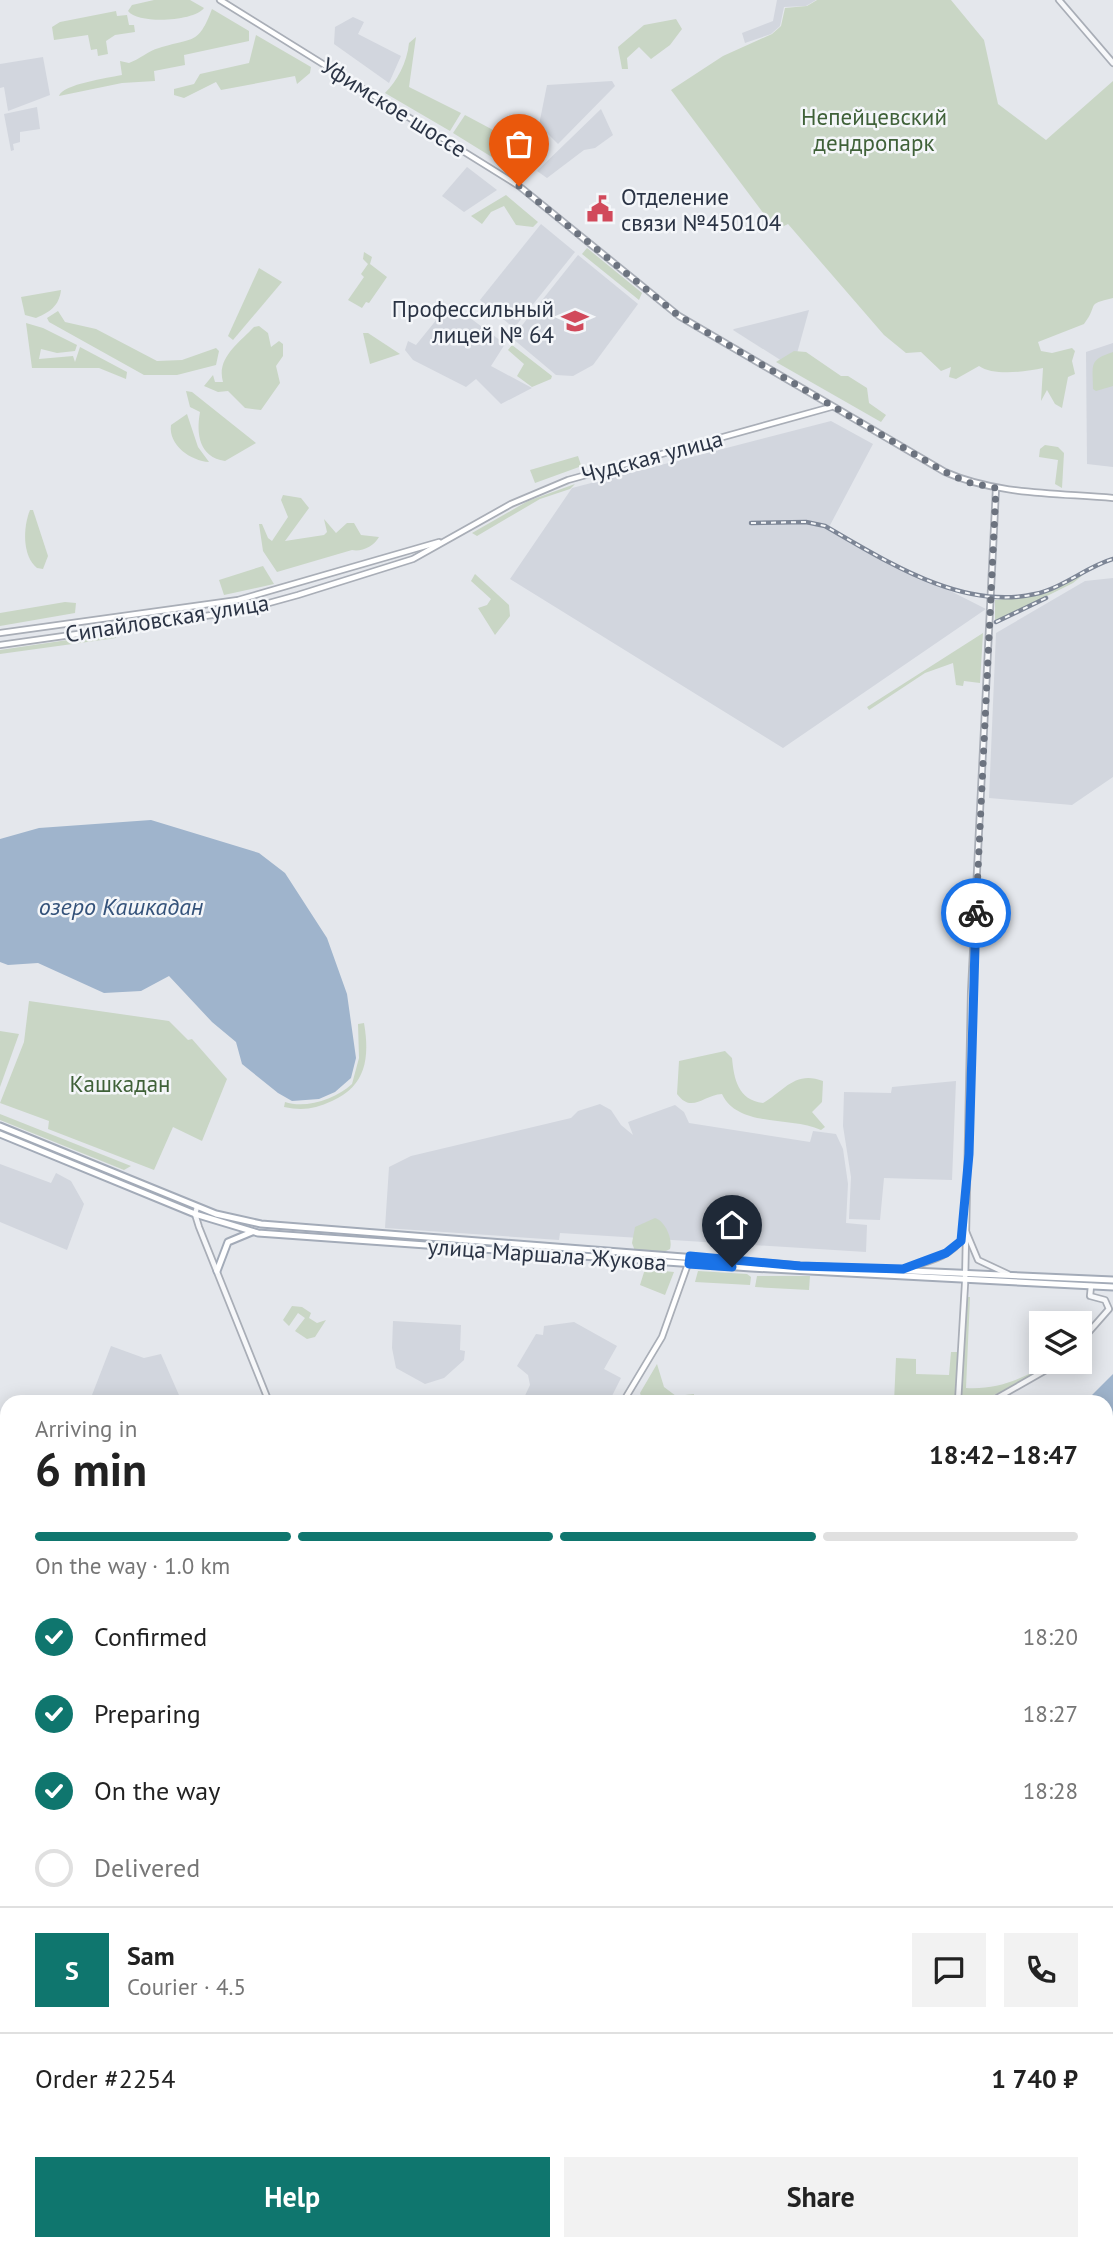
<!DOCTYPE html>
<meta charset="utf-8">
<style>
body{margin:0;font-family:"PT Sans",sans-serif;background:#f2f2f2;color:#222;height:100vh;display:flex;flex-direction:column;font-size:26px;white-space:nowrap}
*{box-sizing:border-box;margin:0}
p{font-size:23px;color:#767676}
.icon{flex:none;width:38px;height:38px;fill:none;stroke:currentColor;stroke-width:2;stroke-linecap:round;stroke-linejoin:round}
.map{position:relative;flex:1;overflow:hidden}
.panel{position:absolute;left:0px;top:1395px;width:1113px;height:856px;display:flex;flex-direction:column;background:#fff;border-radius:21px 21px 0 0;box-shadow:0 4px 18px #0003}
.panel>*{flex:none}
.buttons{position:absolute;left:1029px;top:1311px;display:grid;gap:14px}
.buttons a{display:grid;place-items:center;width:63px;height:63px;border-radius:0px;background:#fff;box-shadow:0 4px 18px #0003;font-size:35px}
.pin{position:absolute;display:grid;place-items:center;width:60px;height:60px;color:#fff;margin:-72px -30px;border-radius:50% 50% 50% 0;rotate:-45deg;box-shadow:0 0 7px #0007}
.pin .icon{rotate:45deg}
.courier{position:absolute;display:grid;place-items:center;width:70px;height:70px;margin:-35px;border:5px solid #1a73e8;border-radius:50%;background:#fff;color:#222;box-shadow:0 2px 9px #0007}
.head em{font-style:normal;font-weight:700}
.head div{display:flex;flex-direction:column-reverse}
.head{display:flex;align-items:center;justify-content:space-between;height:119px;padding:0 35px}
h1{font-size:46px;font-weight:700;line-height:52px}
.bar{display:grid;grid-template-columns:repeat(4,1fr);gap:10px 7px;align-content:center;height:84px;padding:0 35px}
.bar i{height:9px;border-radius:5px;background:#e0e0e0}
.bar .current{background:#0f766e}
.bar p{grid-column:span 4}
.line{display:flex;align-items:center;gap:18px;padding:0 35px;border-top:2px solid #e0e0e0}
.line div{flex:1}
.round{display:grid;place-items:center;flex:none;width:74px;height:74px;border-radius:0px;background:#f2f2f2}
ol{padding:0 35px;list-style:none}
li{display:flex;align-items:center;gap:21px;height:77px}
li p{margin-inline-start:auto}
li .icon{padding:7px;border-radius:50%;background:#0f766e;color:#fff;stroke-width:4}
li:last-child{color:#767676}
li i{width:38px;height:38px;border:4px solid #e0e0e0;border-radius:50%}
.primary-button{display:flex;gap:14px;margin-top:auto;padding:14px 35px}
.primary-button a{flex:1;height:80px;border-radius:0px;background:#0f766e;color:#fff;font-size:28px;font-weight:700;line-height:80px;text-align:center}
.primary-button a+a{background:#f2f2f2;color:#222}
.map>svg:first-child{display:block}
.built{fill:#d2d6de}
.green{fill:#c9d6c5}
.water{fill:#9fb4cc}
.lines{fill:none;stroke-linecap:round;stroke-linejoin:round}
.tertiary-casing{stroke:#a9aeb7;stroke-width:8}
.secondary-casing{stroke:#a9aeb7;stroke-width:8}
.primary-casing{stroke:#a3abb8;stroke-width:9}
.tertiary{stroke:#f7f8fa;stroke-width:4.5}
.secondary{stroke:#fff;stroke-width:4.5}
.primary{stroke:#fff;stroke-width:5}
.rail-casing{stroke:#7d8696;stroke-width:4.5}
.rail{stroke:#f4f6f9;stroke-width:2;stroke-dasharray:5;stroke-linecap:butt}
.done{stroke:#6c737f;stroke-width:7;stroke-dasharray:0 12.6}
.route{stroke:#1a73e8;stroke-width:9}
.labels{text-anchor:middle;dominant-baseline:central;stroke-width:5;stroke-linejoin:round;paint-order:stroke}
.street-label{font-size:23px;fill:#2b3445;stroke:#f4f6f9}
.park-label{font-size:23px;fill:#3f6138;stroke:#f4f6f9}
.poi-label{font-size:23px;fill:#2b3445;stroke:#f4f6f9;text-anchor:start}
.water-label{font-size:24px;font-style:italic;fill:#34527a;stroke:#f4f6f9}
</style>
<div class="map">
<svg width="1113" height="2249" viewBox="0 0 1113 2249">
<rect width="100%" height="100%" fill="#e4e7ec"/>
<!-- built -->
<g class="built">
<path d="M777,0H816L806,6L784,7L780,26L771,34L745,43L742,33L773,21Z"/>
<path d="M353,17L364,22L358,34L401,56L389,83L334,44L335,27Z"/>
<path d="M43,57L50,95L8,111L4,87L0,88V64Z"/>
<path d="M612,81L615,86L558,144L539,125L547,85Z"/>
<path d="M37,107L40,129L20,132V142L13,144L14,150L11,151L4,114Z"/>
<path d="M601,109L613,135L595,148L584,150L547,178L537,171Z"/>
<path d="M467,167L497,190L464,212L442,196Z"/>
<path d="M541,224L575,252L514,328L480,300Z"/>
<path d="M578,255L638,304L593,365L573,376L556,375L512,338Z"/>
<path d="M450,303L505,344L491,366L532,388L501,404L476,379L466,387L413,360L405,350L408,341L416,345Z"/>
<path d="M809,310L793,368L733,330L734,329Z"/>
<path d="M1113,343V467L1087,464L1086,352Z"/>
<path d="M831,421L873,444L828,529L986,609L783,748L510,579L572,488Z"/>
<path d="M1113,578V777L1072,805L989,798L996,633L1085,581Z"/>
<path d="M956,1081L952,1180L884,1178L880,1220L849,1219L851,1177L843,1126L844,1092L891,1093L892,1087Z"/>
<path d="M600,1104L611,1110L621,1125L633,1135L628,1122L675,1105L684,1112L689,1123L810,1142L813,1131L836,1134L843,1149L848,1184L846,1223L867,1225L866,1252L560,1233L559,1240L385,1228L389,1167L411,1156L571,1118L578,1111Z"/>
<path d="M0,1164L51,1183L56,1173L71,1181L84,1204L67,1250L0,1222Z"/>
<path d="M393,1321L461,1325L460,1350L465,1351L464,1360L444,1378L425,1384L396,1368L392,1348Z"/>
<path d="M574,1322L617,1346L604,1369L621,1378L609,1402H522L530,1385L528,1375L517,1366L536,1334L543,1335L544,1326Z"/>
<path d="M111,1346L144,1358L161,1354L182,1402H106L92,1395Z"/>
</g>
<!-- green -->
<g class="green">
<path d="M154,0H190L204,8C195,21 139,25 128,11L132,5Z"/>
<path d="M817,0H951L984,40L998,104L1046,140L1113,81V298C1084,305 1100,303 1084,324L1038,342L1041,351L1052,353L1072,348L1075,351L1072,361L1075,374L1068,377L1062,408L1055,404L1047,390L1041,401L1043,368C1025,372 993,376 979,366L956,379L949,377L951,367L941,371L921,352L906,353L884,335L788,224L776,230L671,90L723,56L772,34L781,26L785,8L807,6Z"/>
<path d="M212,9L249,31V41L184,55L185,65L154,71L155,81L122,83L59,96C63,84 108,78 122,75L120,61L129,63C140,59 148,51 159,48C193,37 198,46 212,9Z"/>
<path d="M116,11L117,16L127,15L129,25H134L135,32L115,35L106,41L108,54L98,56L97,49L91,50L88,35L54,40L52,27L60,22Z"/>
<path d="M676,19L682,29L670,45L651,59L639,47L627,58L628,69H622L618,47L644,25Z"/>
<path d="M256,35L311,67L310,73L297,84L295,76L221,90L216,82L184,98L174,95V89L194,84L200,74L249,63Z"/>
<path d="M416,37L409,87L461,113L450,131L385,93C397,81 407,63 409,43Z"/>
<path d="M465,115L525,147L520,151L529,171L523,179L503,165L509,154L501,149L495,159L453,133Z"/>
<path d="M506,195L538,222L533,227L516,225L504,206L491,212L482,224L471,216Z"/>
<path d="M587,248L642,293L639,300L582,254Z"/>
<path d="M364,252L372,257L370,264L387,277L369,303L366,302L362,308L348,300L364,277L361,274L368,264L363,259Z"/>
<path d="M259,268L282,282L233,340L228,336Z"/>
<path d="M61,290C59,306 50,312 36,318L25,315L21,297Z"/>
<path d="M58,311L65,322L96,329L157,361L182,360L216,348L219,351L216,365L177,375H144L49,322L47,318Z"/>
<path d="M26,323L43,328L77,345L75,351L57,353L41,349L39,359L73,356L75,362L80,347L127,372L126,379L99,368H32Z"/>
<path d="M259,326L268,333L271,347L279,341L283,344V356L276,366L280,383L261,410L245,408L228,391L218,392L204,386L213,375L215,382H223C216,358 239,343 254,327Z"/>
<path d="M363,333H368L400,354L370,364Z"/>
<path d="M512,345L552,376L551,379L532,387L517,376L524,364L508,350Z"/>
<path d="M794,351L806,352L841,376H848L867,388L869,403L886,415L881,422L776,362Z"/>
<path d="M1113,352V386L1096,391L1093,389C1093,365 1088,360 1113,352Z"/>
<path d="M186,391L192,392L256,443L225,461C199,457 196,434 200,412L190,407Z"/>
<path d="M187,414L198,447L209,462C191,461 168,445 171,425Z"/>
<path d="M1045,445L1058,447L1064,453L1062,488L1055,484L1058,460L1039,457L1040,449Z"/>
<path d="M578,456L581,465L579,467L535,483L530,470Z"/>
<path d="M575,484L570,489L540,499L477,536L472,533L528,501Z"/>
<path d="M283,495L301,498L309,508L285,541L324,535L327,532L324,519L336,533L347,523H354L361,535L379,537C374,546 362,552 352,550L277,572L263,551L259,524H262L268,538L272,541L288,517L281,500Z"/>
<path d="M30,510H33L48,556L43,569L37,568C22,556 23,527 30,510Z"/>
<path d="M263,566L274,584L224,595L219,580Z"/>
<path d="M475,574L509,605L510,616L495,635L478,608L487,605L491,599L471,581Z"/>
<path d="M1083,575L1073,583L995,622V600L1037,595Z"/>
<path d="M65,602L76,603L75,613L0,626V613Z"/>
<path d="M115,633L116,638L0,654V650Z"/>
<path d="M983,633L980,683L964,681L963,686L956,685L953,663L925,673L869,710L867,707Z"/>
<path d="M29,1001L169,1021L188,1040L192,1039L227,1079L202,1141L173,1127L154,1170L48,1129L49,1121L0,1103L24,1042Z"/>
<path d="M364,1023C370,1058 366,1086 332,1101C315,1109 302,1111 284,1107L285,1102C306,1109 336,1099 352,1084L359,1058L358,1024Z"/>
<path d="M0,1031L19,1034L0,1087Z"/>
<path d="M725,1051L732,1058C734,1079 738,1100 763,1103C784,1091 795,1070 823,1081L822,1102L812,1112L825,1127L821,1130C790,1116 738,1128 722,1094C703,1095 692,1114 677,1094L679,1061Z"/>
<path d="M0,1114L131,1166L124,1170L0,1120Z"/>
<path d="M655,1218C665,1221 673,1239 670,1249L662,1253L635,1251L632,1243L635,1227Z"/>
<path d="M645,1269L674,1272L665,1295L640,1285Z"/>
<path d="M698,1271L747,1274L751,1277L750,1285L695,1282Z"/>
<path d="M757,1276H810L809,1290L755,1287Z"/>
<path d="M966,1297H970L966,1388C999,1390 1024,1378 1051,1362C1028,1380 990,1402 960,1402Z"/>
<path d="M292,1306L302,1307L311,1313L309,1318L317,1323L326,1320L315,1337L307,1339L295,1331L305,1318L298,1313L289,1326L283,1320Z"/>
<path d="M951,1352H958L956,1402H894L896,1358L916,1359V1374L949,1375Z"/>
<path d="M657,1364L664,1387L676,1396L694,1394V1402L642,1399L640,1393Z"/>
<path d="M1113,1520V2102L1106,2109V1523Z"/>
<path d="M614,2244H985L980,2249H605Z"/>
</g>
<!-- water -->
<g class="water">
<path d="M151,820L259,853L285,873L327,938L347,994L356,1058L351,1078L335,1092L319,1099L292,1101L278,1093L242,1064L236,1042L212,1022L169,976L141,991L104,993L38,963L8,965L0,962V839L39,828Z"/>
<path d="M1113,1374V1517L1106,1521V1402H1085Z"/>
<path d="M1113,2102V2249H980L985,2244H1106V2109Z"/>
<path d="M0,2174L7,2176V2244H614L605,2249H0Z"/>
</g>
<g class="lines">
<!-- tertiary casing -->
<g class="tertiary-casing">
<g id="tertiary">
<path d="M1059,0L1113,63"/>
<path d="M197,1207L195,1214L199,1227L269,1402"/>
<path d="M965,1229L978,1260L1008,1274"/>
<path d="M903,1269C922,1263 954,1257 963,1236"/>
<path d="M1080,1342L1109,1309L1105,1300L1090,1296L1091,1286"/>
<path d="M958,1402L965,1284L971,992L996,488"/>
<path d="M990,1402L1060,1362"/>
<path d="M0,2060L7,2062"/>
</g>
</g>
<!-- secondary casing -->
<g class="secondary-casing">
<g id="secondary">
<path d="M220,0L519,186L679,316L945,472C997,495 1057,493 1113,498"/>
<path d="M0,633L238,600L439,542"/>
<path d="M0,645L240,611L298,595L413,559L511,504L568,480L831,407"/>
<path d="M623,1402L662,1337L689,1261"/>
<path d="M0,1698L7,1701"/>
</g>
</g>
<!-- primary casing -->
<g class="primary-casing">
<g id="primary">
<path d="M0,1126L216,1214L261,1224L800,1266L1113,1280"/>
<path d="M0,1134L195,1214L258,1233L751,1268L1113,1287"/>
<path d="M217,1271L228,1242L252,1232"/>
</g>
</g>
<!-- tertiary -->
<use href="#tertiary" class="tertiary"/>
<!-- secondary -->
<use href="#secondary" class="secondary"/>
<!-- primary -->
<use href="#primary" class="primary"/>
<!-- rail casing -->
<g class="rail-casing">
<g id="rail">
<path d="M751,523L806,522L825,526C886,561 962,611 1035,594C1063,588 1086,567 1113,559"/>
<path d="M996,622L1046,598"/>
</g>
</g>
<!-- rail -->
<use href="#rail" class="rail"/>
</g>
<g class="lines">
<!-- done -->
<path class="done" d="M519,186L679,316L945,472L967,482L996,488L976,913"/>
<!-- route -->
<path class="route" d="M732,1267L689,1264L690,1256L800,1266L903,1269L946,1253L961,1241L969,1154L976,913"/>
</g>
<!-- icons -->
<defs>
<g id="civic-bare" transform="scale(2.1)"><path d="M-.6-6.5H3V-4.5H.6V-3L4-1V1h2V6H-6V1h2V-1L-.6-3ZM-1.2 2.5V6h2.4V2.5Z" fill="#d1495b" stroke="#f4f6f9" stroke-width="2.5" paint-order="stroke"/></g>
<g id="university-bare" transform="scale(2.1)"><path d="M0-5L7-2L0 1L-7-2ZM-4 1L0 2.5L4 1V4Q0 6-4 4Z" fill="#d1495b" stroke="#f4f6f9" stroke-width="2.5" paint-order="stroke"/></g>
</defs>
<g fill-rule="evenodd">
<use href="#civic-bare" x="600" y="209"/>
<use href="#university-bare" x="575" y="321"/>
</g>
<g class="labels">
<!-- street labels -->
<g class="street-label">
<text transform="translate(394 107) rotate(32)">Уфимское шоссе</text>
<text transform="translate(652 456) rotate(-15)">Чудская улица</text>
<text transform="translate(167 618) rotate(-9)">Сипайловская улица</text>
<text transform="translate(547 1254) rotate(4)">улица Маршала Жукова</text>
</g>
<!-- park labels -->
<g class="park-label">
<text x="874" y="116">Непейцевский<tspan x="874" dy="26">дендропарк</tspan></text>
<text x="120" y="1083">Кашкадан</text>
</g>
<!-- poi labels -->
<g class="poi-label">
<text x="621" y="196">Отделение<tspan x="621" dy="26">связи №450104</tspan></text>
<text x="554" y="308" text-anchor="end">Профессильный<tspan x="554" dy="26">лицей № 64</tspan></text>
</g>
<!-- water labels -->
<g class="water-label">
<text x="121" y="906">озеро Кашкадан</text>
</g>
</g>
</svg>
<div class="buttons">
<a><svg class="icon" aria-label="layers" viewBox="0 0 24 24"><path d="M12 4l9 5-9 5-9-5zM3 14l9 5 9-5"/></svg></a>
</div>
<div class="pin" style="left:519px;top:186px;background:#ea580c"><svg class="icon" aria-label="bag" viewBox="0 0 24 24"><path d="M5 8h14l-1 12H6zM9 8a3 3 0 0 1 6 0"/></svg></div>
<div class="pin" style="left:732px;top:1267px;background:#1f2937"><svg class="icon" aria-label="home" viewBox="0 0 24 24"><path d="M3 11l9-7 9 7M6 9v11h12V9"/></svg></div>
<div class="courier" style="left:976px;top:913px"><svg class="icon" aria-label="bike" viewBox="0 0 24 24"><circle cx="6" cy="16" r="4"/><circle cx="18" cy="16" r="4"/><path d="M6 16l4-8h5l3 8M10 8l3 8H6M13 5h3"/></svg></div>
<section class="panel">
<div class="head"><div><h1>6 min</h1><p>Arriving in</p></div><em>18:42–18:47</em></div>
<div class="bar"><i class="current"></i><i class="current"></i><i class="current"></i><i></i><p>On the way · 1.0 km</p></div>
<ol>
<li><svg class="icon" aria-label="check" viewBox="0 0 24 24"><path d="M5 12l5 5 9-10"/></svg>Confirmed<p>18:20</p></li>
<li><svg class="icon" aria-label="check" viewBox="0 0 24 24"><path d="M5 12l5 5 9-10"/></svg>Preparing<p>18:27</p></li>
<li><svg class="icon" aria-label="check" viewBox="0 0 24 24"><path d="M5 12l5 5 9-10"/></svg>On the way<p>18:28</p></li>
<li><i></i>Delivered</li>
</ol>
<div class="line" style="height:126px"><b class="round" style="background:#0f766e;color:#fff">S</b><div><b>Sam</b><p>Courier · 4.5</p></div><a class="round"><svg class="icon" aria-label="chat" viewBox="0 0 24 24"><path d="M4 5h16v11H9l-5 4z"/></svg></a><a class="round"><svg class="icon" aria-label="phone" viewBox="0 0 24 24"><path d="M5 4h4l2 5-3 2q2 4 5 5l2-3 5 2v4C11 20 4 13 5 4z"/></svg></a></div>
<div class="line" style="height:91px"><div>Order #2254</div><b>1 740 ₽</b></div>
<div class="primary-button"><a>Help</a><a>Share</a></div>
</section>
</div>
